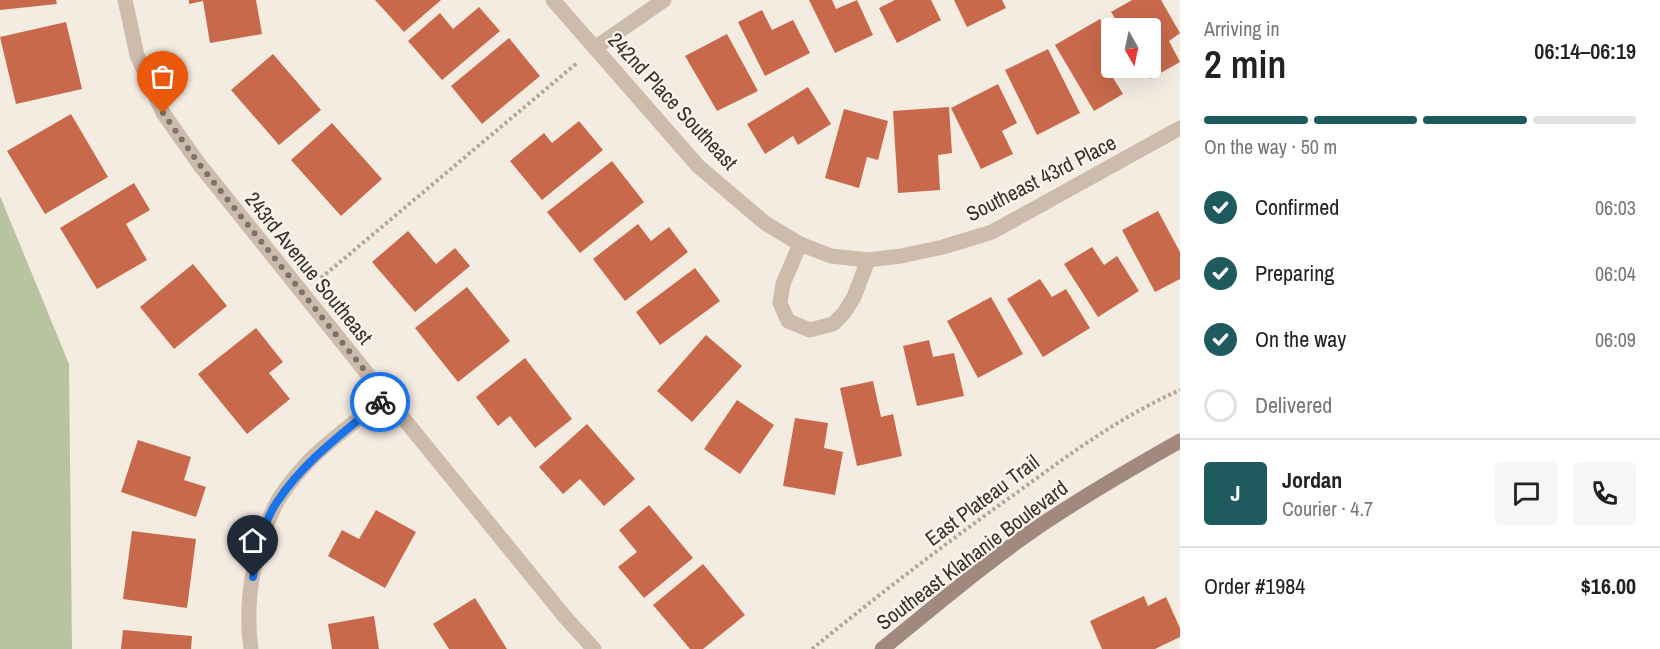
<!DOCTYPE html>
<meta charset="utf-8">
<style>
body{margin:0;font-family:"Archivo Narrow",sans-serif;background:#f6f6f6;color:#222;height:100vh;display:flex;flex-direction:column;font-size:22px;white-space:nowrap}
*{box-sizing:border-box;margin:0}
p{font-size:20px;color:#767676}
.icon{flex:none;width:33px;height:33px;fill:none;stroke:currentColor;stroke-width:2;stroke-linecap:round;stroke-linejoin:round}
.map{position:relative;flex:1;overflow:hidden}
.sheet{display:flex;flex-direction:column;background:#fff;width:480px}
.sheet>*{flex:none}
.needle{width:39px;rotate:171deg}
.buttons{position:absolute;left:1101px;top:18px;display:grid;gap:12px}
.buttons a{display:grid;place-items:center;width:60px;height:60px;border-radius:6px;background:#fff;box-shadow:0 6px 24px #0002;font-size:30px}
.pin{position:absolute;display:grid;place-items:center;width:51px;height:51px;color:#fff;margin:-62px -26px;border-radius:50% 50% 50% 0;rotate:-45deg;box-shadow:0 0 6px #0007}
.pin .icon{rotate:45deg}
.courier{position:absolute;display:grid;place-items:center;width:60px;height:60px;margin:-30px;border:4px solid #1a73e8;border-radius:50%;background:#fff;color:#222;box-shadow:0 2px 8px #0007}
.headline em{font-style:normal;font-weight:600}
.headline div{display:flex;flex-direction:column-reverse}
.headline{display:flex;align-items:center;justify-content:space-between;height:102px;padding:0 24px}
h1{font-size:39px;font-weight:600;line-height:45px}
.bar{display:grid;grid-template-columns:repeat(4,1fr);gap:9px 6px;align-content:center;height:72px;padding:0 24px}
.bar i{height:8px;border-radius:4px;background:#e0e0e0}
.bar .on{background:#1f5a5e}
.bar p{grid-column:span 4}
.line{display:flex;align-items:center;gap:15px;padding:0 24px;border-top:2px solid #e0e0e0}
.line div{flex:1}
.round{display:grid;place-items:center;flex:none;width:63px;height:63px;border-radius:6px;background:#f6f6f6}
ol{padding:0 24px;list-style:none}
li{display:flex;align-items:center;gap:18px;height:66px}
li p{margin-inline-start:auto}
li .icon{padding:6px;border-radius:50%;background:#1f5a5e;color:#fff;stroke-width:4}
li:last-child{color:#767676}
li i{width:33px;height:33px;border:3px solid #e0e0e0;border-radius:50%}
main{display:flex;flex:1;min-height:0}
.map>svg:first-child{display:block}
.green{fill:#b8c4a0}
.building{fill:#c8694b}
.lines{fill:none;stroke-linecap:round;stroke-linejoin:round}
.path{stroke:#b9a596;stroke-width:4;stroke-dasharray:3 3;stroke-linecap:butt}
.street{stroke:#cdbbac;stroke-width:15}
.secondary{stroke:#a18a7d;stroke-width:15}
.done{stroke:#7c716b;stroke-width:6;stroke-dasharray:0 10.8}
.route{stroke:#1a73e8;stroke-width:8}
.labels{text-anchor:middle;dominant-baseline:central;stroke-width:4.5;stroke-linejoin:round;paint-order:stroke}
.street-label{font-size:21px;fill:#3b302b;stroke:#fbf5ee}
</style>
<main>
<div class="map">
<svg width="1180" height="649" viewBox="0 0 1180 649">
<rect width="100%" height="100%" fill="#f4ebe1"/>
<!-- green -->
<path class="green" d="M0,196L69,364L72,649H0Z"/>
<!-- building -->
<g class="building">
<path d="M0,0H56L57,4L0,10Z"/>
<path d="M189,0H256L262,34L210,43L203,1L189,4Z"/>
<path d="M375,0H441L404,32Z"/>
<path d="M809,0H832L836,9L857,0L873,35L835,53Z"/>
<path d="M895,0H931L941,20L897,43L879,8Z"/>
<path d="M954,0H1002L1006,8L967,27Z"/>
<path d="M1132,0H1161L1180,33L1169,41L1180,62L1150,79L1143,68H1150V28H1121L1111,12Z"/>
<path d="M479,7L500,31L442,80L408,41L440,13L453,29Z"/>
<path d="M762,10L772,30L793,20L810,53L765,76L738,22Z"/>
<path d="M1100,19L1112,39V65L1107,68L1123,94L1094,111L1055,45Z"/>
<path d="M66,22L82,89L16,104L0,37Z"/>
<path d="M727,34L758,91L717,111L685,56Z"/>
<path d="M509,38L540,76L482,124L451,86Z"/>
<path d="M1048,49L1080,113L1037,135L1005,70Z"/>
<path d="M273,54L321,110L279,145L231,90Z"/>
<path d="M998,84L1017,123L1002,131L1013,154L981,169L951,108Z"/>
<path d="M808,87L831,124L798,145L793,136L765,154L747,124Z"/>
<path d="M949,107L952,153L938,155L940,190L898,193L893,111Z"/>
<path d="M844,109L888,121L878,160L867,157L859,188L825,178Z"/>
<path d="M71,114L108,177L45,214L7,151Z"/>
<path d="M579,121L603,150L542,200L510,161L544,133L552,143Z"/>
<path d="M332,123L382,179L341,216L291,160Z"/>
<path d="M612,161L644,202L580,253L547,212Z"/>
<path d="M134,183L150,210L126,224L147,260L97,289L60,228Z"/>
<path d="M1158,211L1180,252V279L1155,292L1122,230Z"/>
<path d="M638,224L651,241L669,227L688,252L625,301L593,259Z"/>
<path d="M408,231L436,264L455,248L470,266L415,312L372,262Z"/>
<path d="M1092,247L1104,265L1117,256L1139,291L1098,317L1064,264Z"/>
<path d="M193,264L227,306L174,349L140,307Z"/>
<path d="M695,268L720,301L660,345L636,312Z"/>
<path d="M1040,279L1052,297L1066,289L1090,328L1043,357L1007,299Z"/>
<path d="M467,287L510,341L458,382L415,328Z"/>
<path d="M991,297L1023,354L978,378L947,321Z"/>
<path d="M256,328L283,362L269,373L290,399L247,434L198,374Z"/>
<path d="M706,335L742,366L692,422L657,391Z"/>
<path d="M929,340L933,357L954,353L964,396L917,406L903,346Z"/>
<path d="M525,358L572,419L535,448L510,416L498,426L476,397Z"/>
<path d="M873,381L881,417L893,414L902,456L857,466L840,388Z"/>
<path d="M737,400L774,425L740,474L704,449Z"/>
<path d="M795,418L828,423L824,448L843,452L835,495L783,486Z"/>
<path d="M587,424L635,479L604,506L580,479L563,494L539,467Z"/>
<path d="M138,440L191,457L184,480L206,487L196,517L121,492Z"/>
<path d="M649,505L693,558L644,598L618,567L637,552L619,530Z"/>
<path d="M376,510L416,532L385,588L328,556L342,530L359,539Z"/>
<path d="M132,531L196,539L187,608L123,599Z"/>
<path d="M703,564L745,615L703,649H690L653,605Z"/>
<path d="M1144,596L1148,606L1166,597L1180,628V637L1155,649H1102L1090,621Z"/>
<path d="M475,598L507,649H449L433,624Z"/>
<path d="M374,616L379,649H332L328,624Z"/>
<path d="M123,630L192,636L191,649H121Z"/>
</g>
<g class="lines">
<!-- path -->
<g class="path">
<path d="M321,278L577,63"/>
<path d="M812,649C878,595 946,543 1015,494C1067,456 1121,416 1180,390"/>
</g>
<!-- street -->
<g class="street">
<path d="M125,0L137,55L163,113L199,164L386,397L565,617L594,649"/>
<path d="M553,0L698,166L765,223L800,244L831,256L868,260L901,256L943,247L992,232L1180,128"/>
<path d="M595,48L664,0"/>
<path d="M800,244L783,284L780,303L788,321L810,330L833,324L844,313L854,297L868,260"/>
<path d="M251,649C244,601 254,549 275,506C281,493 298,473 308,462C330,439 361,418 386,397"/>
</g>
<!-- secondary -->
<path class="secondary" d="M882,649C933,608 984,564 1038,527C1084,496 1132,468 1180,441"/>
</g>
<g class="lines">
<!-- done -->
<path class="done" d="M163,113L199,164L386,397L380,402"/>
<!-- route -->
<path class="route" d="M253,577C258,552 262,524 277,502C303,462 343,433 380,402"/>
</g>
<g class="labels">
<!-- street labels -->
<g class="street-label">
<text transform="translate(673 101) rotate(47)">242nd Place Southeast</text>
<text transform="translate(1041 178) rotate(-27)">Southeast 43rd Place</text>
<text transform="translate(309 268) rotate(51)">243rd Avenue Southeast</text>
<text transform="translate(982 500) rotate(-37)">East Plateau Trail</text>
<text transform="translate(972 555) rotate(-37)">Southeast Klahanie Boulevard</text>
</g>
</g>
</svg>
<div class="buttons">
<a><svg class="needle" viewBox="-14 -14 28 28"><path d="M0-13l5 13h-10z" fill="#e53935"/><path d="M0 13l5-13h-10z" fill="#767676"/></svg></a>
</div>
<div class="pin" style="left:163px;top:113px;background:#ea580c"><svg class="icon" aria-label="bag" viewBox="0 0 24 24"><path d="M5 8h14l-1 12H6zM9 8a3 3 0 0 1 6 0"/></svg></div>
<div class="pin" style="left:253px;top:577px;background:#1f2937"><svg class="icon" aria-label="home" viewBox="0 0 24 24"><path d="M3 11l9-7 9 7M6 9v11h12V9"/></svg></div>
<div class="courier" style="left:380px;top:402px"><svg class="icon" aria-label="bike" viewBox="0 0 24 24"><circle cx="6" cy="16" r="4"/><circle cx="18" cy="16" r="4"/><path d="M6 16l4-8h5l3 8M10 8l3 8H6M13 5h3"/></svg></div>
</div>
<section class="sheet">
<div class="headline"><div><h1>2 min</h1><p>Arriving in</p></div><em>06:14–06:19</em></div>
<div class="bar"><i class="on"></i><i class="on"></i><i class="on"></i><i></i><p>On the way · 50 m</p></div>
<ol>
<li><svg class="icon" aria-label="check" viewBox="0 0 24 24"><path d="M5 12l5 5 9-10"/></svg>Confirmed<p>06:03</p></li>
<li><svg class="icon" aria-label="check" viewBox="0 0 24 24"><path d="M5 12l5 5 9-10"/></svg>Preparing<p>06:04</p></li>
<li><svg class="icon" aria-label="check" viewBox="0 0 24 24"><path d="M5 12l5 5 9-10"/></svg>On the way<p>06:09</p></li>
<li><i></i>Delivered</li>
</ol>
<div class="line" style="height:108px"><b class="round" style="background:#1f5a5e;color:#fff">J</b><div><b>Jordan</b><p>Courier · 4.7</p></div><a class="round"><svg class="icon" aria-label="chat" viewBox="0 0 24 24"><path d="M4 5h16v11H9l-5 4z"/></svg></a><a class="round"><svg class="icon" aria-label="phone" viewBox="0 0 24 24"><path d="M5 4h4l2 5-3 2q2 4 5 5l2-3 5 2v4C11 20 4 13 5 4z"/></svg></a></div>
<div class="line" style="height:78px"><div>Order #1984</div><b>$16.00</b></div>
</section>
</main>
